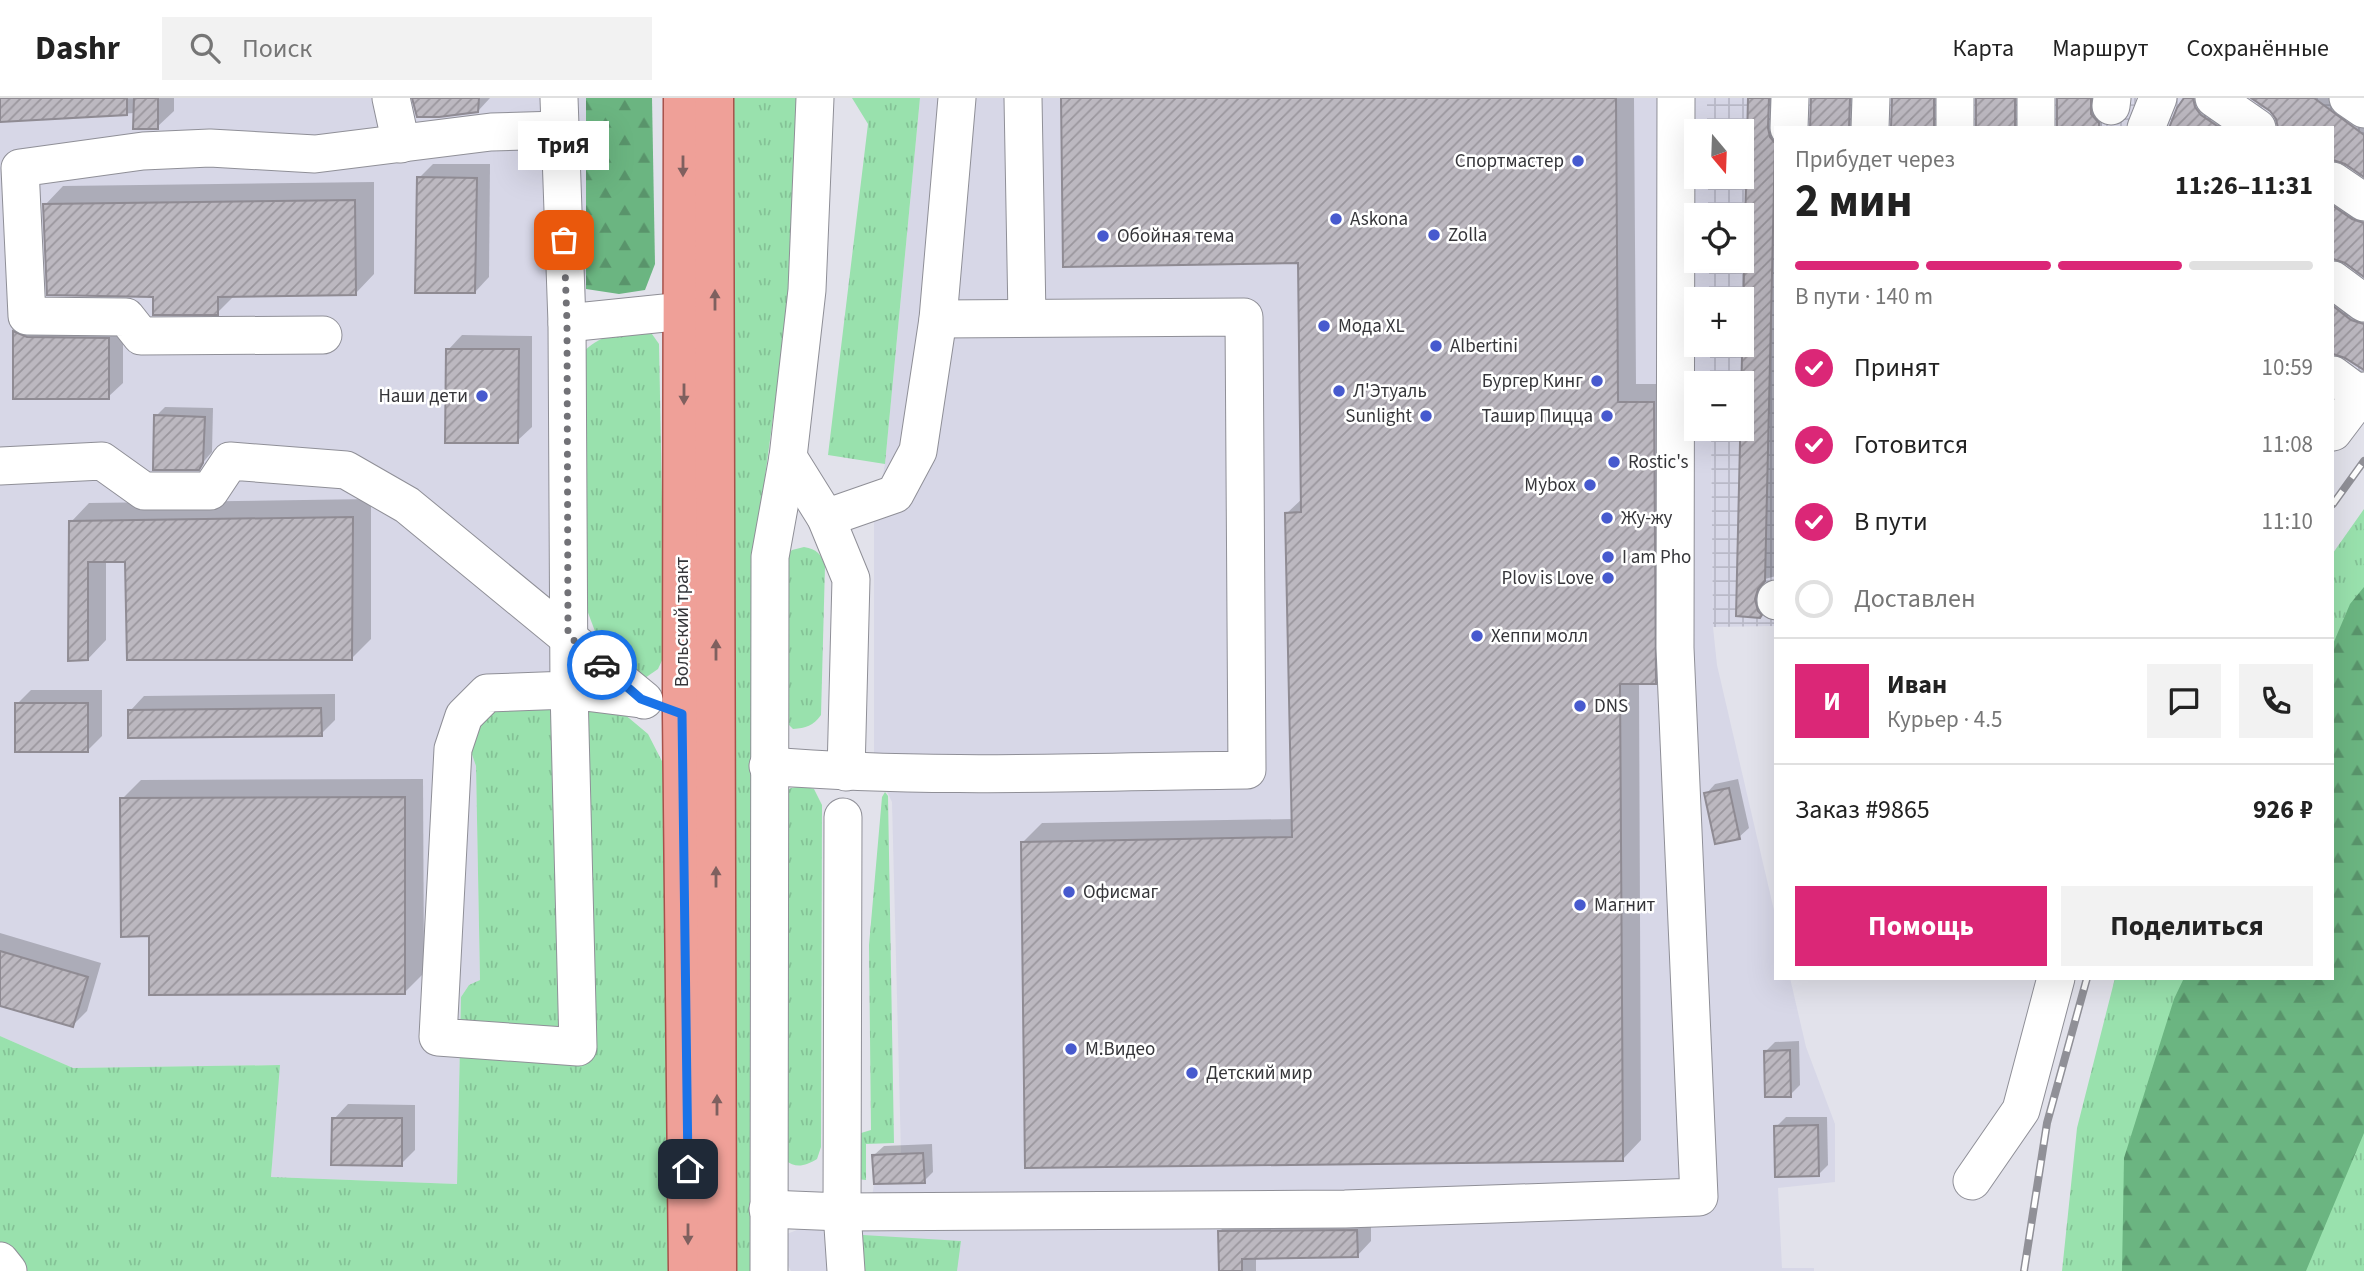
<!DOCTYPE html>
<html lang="ru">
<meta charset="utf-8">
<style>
body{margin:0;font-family:"Source Sans 3",sans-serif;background:#f2f2f2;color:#222;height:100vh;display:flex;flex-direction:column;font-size:26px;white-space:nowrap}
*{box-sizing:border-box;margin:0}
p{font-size:23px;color:#767676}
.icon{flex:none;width:38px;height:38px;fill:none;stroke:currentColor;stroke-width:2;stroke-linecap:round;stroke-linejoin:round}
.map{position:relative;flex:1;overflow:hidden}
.sheet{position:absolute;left:1774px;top:28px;width:560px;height:854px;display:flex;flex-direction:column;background:#fff;border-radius:0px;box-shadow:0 7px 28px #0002}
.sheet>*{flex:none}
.needle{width:46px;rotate:161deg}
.tools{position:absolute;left:1684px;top:21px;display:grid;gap:14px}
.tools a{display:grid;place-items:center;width:70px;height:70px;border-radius:0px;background:#fff;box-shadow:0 7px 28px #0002;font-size:35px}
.pin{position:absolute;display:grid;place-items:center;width:60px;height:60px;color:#fff;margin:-30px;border-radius:14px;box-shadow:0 4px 10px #0006}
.courier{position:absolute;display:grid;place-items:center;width:70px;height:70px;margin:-35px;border:5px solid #1a73e8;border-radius:50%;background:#fff;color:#222;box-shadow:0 2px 9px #0007}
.bubble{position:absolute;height:49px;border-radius:0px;background:#fff;box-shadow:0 7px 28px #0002;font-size:23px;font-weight:700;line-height:49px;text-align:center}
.overview em{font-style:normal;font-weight:700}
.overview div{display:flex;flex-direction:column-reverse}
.overview{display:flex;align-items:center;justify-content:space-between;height:119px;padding:0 21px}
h1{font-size:46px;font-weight:700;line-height:52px}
.bar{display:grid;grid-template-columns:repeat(4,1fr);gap:10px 7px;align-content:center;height:84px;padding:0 21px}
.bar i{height:9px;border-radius:5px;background:#e0e0e0}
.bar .on{background:#db2777}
.bar p{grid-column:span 4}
.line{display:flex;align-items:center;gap:18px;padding:0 21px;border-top:2px solid #e0e0e0}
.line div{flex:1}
.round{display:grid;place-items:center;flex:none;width:74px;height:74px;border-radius:0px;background:#f2f2f2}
ol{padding:0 21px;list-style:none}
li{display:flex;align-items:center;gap:21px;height:77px}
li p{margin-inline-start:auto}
li .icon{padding:7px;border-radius:50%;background:#db2777;color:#fff;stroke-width:4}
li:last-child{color:#767676}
li i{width:38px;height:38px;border:4px solid #e0e0e0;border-radius:50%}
.cta{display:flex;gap:14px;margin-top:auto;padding:14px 21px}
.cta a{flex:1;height:80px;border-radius:0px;background:#db2777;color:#fff;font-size:28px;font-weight:700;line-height:80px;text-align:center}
.cta a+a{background:#f2f2f2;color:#222}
header{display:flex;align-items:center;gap:42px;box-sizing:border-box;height:98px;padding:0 35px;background:#fff;border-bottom:2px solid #e0e0e0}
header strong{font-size:33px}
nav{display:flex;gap:38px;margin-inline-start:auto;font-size:24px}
.search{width:490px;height:63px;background:#f2f2f2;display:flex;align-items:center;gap:18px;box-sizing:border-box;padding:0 24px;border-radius:0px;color:#767676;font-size:26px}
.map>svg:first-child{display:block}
.built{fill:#d7d7e7}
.industrial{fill:url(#industrial-grid)}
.grass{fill:url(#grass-tufts)}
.forest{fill:url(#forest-firs)}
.shadow{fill:#0003}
.building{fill:url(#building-hatch);stroke:#8f8b93;stroke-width:2}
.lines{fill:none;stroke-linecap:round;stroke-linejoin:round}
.minor-casing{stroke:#8f8f97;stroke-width:39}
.major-casing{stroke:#a7514a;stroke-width:41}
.minor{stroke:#fff;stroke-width:37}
.major{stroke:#efa098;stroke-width:38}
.rail-casing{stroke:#909097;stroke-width:8}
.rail{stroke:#fff;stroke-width:5;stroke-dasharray:16;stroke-linecap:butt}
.oneway{fill:#7f605f}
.done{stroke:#727277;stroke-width:7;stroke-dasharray:0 12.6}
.route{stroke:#1a73e8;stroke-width:9}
.poi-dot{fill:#475ace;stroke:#fff;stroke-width:2.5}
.labels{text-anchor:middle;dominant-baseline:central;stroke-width:5;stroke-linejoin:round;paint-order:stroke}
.poi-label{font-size:19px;fill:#353539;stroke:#fff;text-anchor:start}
.street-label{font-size:19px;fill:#353539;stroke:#fff}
</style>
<header>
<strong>Dashr</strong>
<div class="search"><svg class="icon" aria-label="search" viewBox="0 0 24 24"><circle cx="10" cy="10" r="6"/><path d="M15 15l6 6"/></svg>Поиск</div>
<nav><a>Карта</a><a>Маршрут</a><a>Сохранённые</a></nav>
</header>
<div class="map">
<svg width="2364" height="1173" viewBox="0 0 2364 1173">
<defs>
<pattern id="industrial-grid" width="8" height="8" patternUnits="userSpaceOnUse" patternTransform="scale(1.75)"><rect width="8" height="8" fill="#d7d7e7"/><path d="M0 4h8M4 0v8" fill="none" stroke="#b9b9c7"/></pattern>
<pattern id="grass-tufts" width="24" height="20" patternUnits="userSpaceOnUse" patternTransform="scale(1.75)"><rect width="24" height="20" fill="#99e1ad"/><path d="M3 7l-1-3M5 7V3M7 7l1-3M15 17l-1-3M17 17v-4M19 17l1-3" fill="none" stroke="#84c296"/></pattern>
<pattern id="forest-firs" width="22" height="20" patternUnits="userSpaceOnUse" patternTransform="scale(1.75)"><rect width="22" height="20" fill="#6bb581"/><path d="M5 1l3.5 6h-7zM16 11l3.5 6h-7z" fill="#59946b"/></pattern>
<pattern id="building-hatch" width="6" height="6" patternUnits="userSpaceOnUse" patternTransform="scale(1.75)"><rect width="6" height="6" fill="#bcb8c0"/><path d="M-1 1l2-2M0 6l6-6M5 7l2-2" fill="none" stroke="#9a969d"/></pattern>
</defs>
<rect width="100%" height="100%" fill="#e2e2eb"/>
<!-- built -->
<g class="built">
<path d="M0,0H586V191L583,258V603L467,642L476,668L480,882L469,887L461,899L457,1086L271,1079L279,967L73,970L0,938Z"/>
<path d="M920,0H1707V33H1696V79H1708V117H1696V163H1709V201H1696V247H1710V285H1696V331H1711L1713,529L1717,567L1776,821V880H1790L1806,949L1835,1026V1084L1778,1090L1782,1170H1814V1173H791L782,1157V1138L797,1132L867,1131L874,1086L872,1057L901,1055L892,704L874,667V424L885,366Z"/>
</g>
<!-- industrial -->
<path class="industrial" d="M1707,0H2364V304L2333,342V30H1776V528L1713,529L1711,331H1741V285H1710V247H1741V201H1709V163H1741V117H1708V79H1741V33H1707Z"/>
<!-- grass -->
<g class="grass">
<path d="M732,0H807L796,149L762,401L751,1173H733Z"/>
<path d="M852,0H920L885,366L828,357L868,26Z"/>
<path d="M644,230L652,236L659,246L665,556L658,571L645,580L599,544L587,512L582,491L579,260C592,239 620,234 644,230Z"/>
<path d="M2364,411V1173H2062L2077,1030L2115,880H2333V455Z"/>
<path d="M804,449C817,451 821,456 825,468L821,617C813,628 806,630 793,631L787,625L788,456L792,452Z"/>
<path d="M500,605L617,610L648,636L666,671L669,1173H0V938L73,970L280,967L271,1079L457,1086L461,899L469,887L480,882L476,668L467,642Z"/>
<path d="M803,688L814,691L822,707L821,1049L817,1061C805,1068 796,1071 785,1062L783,695L791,690Z"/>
<path d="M885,694L888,698L894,1045L866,1046V1082L856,1081L861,1035L871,1032L869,847L882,699Z"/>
<path d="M863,1137L961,1143L957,1173H861L857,1142Z"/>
</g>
<!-- forest -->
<g class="forest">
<path d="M586,0H652L655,166L645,192L619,196L586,191Z"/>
<path d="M2364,489V1035L2306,1173H2122L2124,1060L2174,901L2184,880H2333V546L2350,506Z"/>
</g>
<!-- shadow -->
<g class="shadow">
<path d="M1,0H174V13L157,29L135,15L2,22Z"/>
<path d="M426,0H490L478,13Z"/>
<path d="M1063,0H1634L1636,286H1673L1674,566L1655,584L1639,585L1641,1042L1623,1061L1023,744L1042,725L1294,721L1287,415L1303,400L1300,164Z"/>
<path d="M1749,0H1772L1776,37V478L1765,481L1761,485L1759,498L1764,514L1762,516L1753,505L1758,516H1762L1760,518L1737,516Z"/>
<path d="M1813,0H1853L1854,30H1812Z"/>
<path d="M1894,0H1938L1939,30H1893Z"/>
<path d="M1978,0H2019L2020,30H1978Z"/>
<path d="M2059,0H2094L2102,20V30H2059Z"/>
<path d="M2186,0H2198L2230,30H2171Z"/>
<path d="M2254,0H2332L2364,27V77L2333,61V30L2277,20L2270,11Z"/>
<path d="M433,66H490L489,179L475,194L419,80Z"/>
<path d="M374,84V176L356,195L235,197L217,215L154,197L45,107L63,88Z"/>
<path d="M2333,101L2364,120V177L2336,160H2333Z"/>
<path d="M2333,201L2364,221V271L2336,255H2333Z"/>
<path d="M29,220L123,226V285L108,299L15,234Z"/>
<path d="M462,237L532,238V329L517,343L448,252Z"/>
<path d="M165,309L213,310L212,354L198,370L156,318Z"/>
<path d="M371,401V541L352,560L127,462H106V542L88,561L71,424L89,405Z"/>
<path d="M31,592H102V638L88,652L17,606Z"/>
<path d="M335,596V622L321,636L130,613L144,598Z"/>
<path d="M423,681L424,875L405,894L151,837L122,701L141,682Z"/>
<path d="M1738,681L1749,730L1739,739L1706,696L1715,686Z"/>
<path d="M0,835L101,865L87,913L73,927L0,906Z"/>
<path d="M1799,943L1800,987L1790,997L1766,953L1775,944Z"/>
<path d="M348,1006L415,1007V1052L401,1066L334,1021Z"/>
<path d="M1786,1019H1827L1828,1067L1818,1077L1776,1029Z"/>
<path d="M932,1046L933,1074L924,1083L874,1057L884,1048Z"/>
<path d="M1371,1118V1143L1357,1158L1256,1159V1173H1221L1220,1133L1234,1119Z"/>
</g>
<!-- building -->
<g class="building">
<path d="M0,0H127V17L0,24Z"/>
<path d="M134,0H158V31H133Z"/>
<path d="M412,0H479L478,14L439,19H417Z"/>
<path d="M1061,0H1616L1618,304H1654L1656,586H1620L1623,1063L1025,1070L1021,744L1292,739L1285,415L1301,414L1298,165L1063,169Z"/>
<path d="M1748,0H1769L1768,30L1770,39L1775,45L1765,483L1758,491L1755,501L1758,513L1762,517L1760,520L1736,518Z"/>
<path d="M1811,0H1850L1849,30H1810Z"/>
<path d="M1892,0H1934V30H1891Z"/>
<rect x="1976" y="0" width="39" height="30"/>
<path d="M2057,0H2091V16L2099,25V30H2057Z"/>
<path d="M2184,0H2193L2195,9L2201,17L2220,30H2169L2177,10Z"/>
<path d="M2251,0H2314L2364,37V79L2345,66L2333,62V30H2278L2276,21L2270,13Z"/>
<path d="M417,79L477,80L475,195H415Z"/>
<path d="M355,102L356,197L218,199V217H153V199L47,197L43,106Z"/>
<path d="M2333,108L2352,121L2364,125V179L2345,165L2333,161Z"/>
<path d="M2333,208L2351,222L2364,226V272L2345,260L2333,256Z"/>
<path d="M13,233L27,239L109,240V301H13Z"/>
<path d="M446,251H519L518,345H445Z"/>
<path d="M154,317L205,319L203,365L199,372H153Z"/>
<path d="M353,419L352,562H127L125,464H88V562L68,563L69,423Z"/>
<rect x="15" y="605" width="73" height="49"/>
<path d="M321,610L322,638L128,640V612Z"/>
<path d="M1729,690L1740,741L1715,746L1704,695Z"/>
<path d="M405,699V896L149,897V838L121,839L120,700Z"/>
<path d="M0,853L88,879L73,929L0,908Z"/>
<path d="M1790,952L1791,999H1765L1764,953Z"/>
<path d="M332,1020H402V1068L331,1067Z"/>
<path d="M1818,1027L1819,1078L1775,1079L1774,1028Z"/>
<path d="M923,1055L925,1085L874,1086L872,1057Z"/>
<path d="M1357,1132L1358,1159L1242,1161V1173H1219L1218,1133Z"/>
</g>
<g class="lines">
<!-- minor casing -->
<g class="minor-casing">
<g id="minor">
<path d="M391,0L401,46"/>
<path d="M559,0L567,225L569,592L578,949L438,939L453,651L464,618L487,595L569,592L641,601"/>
<path d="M1023,0L1027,219"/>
<path d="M1955,0V30"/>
<path d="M2214,0L2257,30"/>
<path d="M2348,0L2364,11"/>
<path d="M2111,8L2112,0"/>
<path d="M1789,30L1790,0"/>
<path d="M1870,30L1871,0"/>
<path d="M2036,30V0"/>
<path d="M2146,30L2158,0"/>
<path d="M2333,83L2364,104"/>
<path d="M2333,182L2364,205"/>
<path d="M567,225L684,213"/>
<path d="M323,237L141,238L126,219L27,218L20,70L143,53L210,50L315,56L491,34L559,32"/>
<path d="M2333,277L2360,297"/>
<path d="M2333,334L2364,293"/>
<path d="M788,359L826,420L851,481L846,674"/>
<path d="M0,368L102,363L144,393H210L230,363L346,372L407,407L644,602"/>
<path d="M826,420L895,396L918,353L938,221L957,0"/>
<path d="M1776,503V501"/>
<path d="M768,668C927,681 1087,674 1247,672L1244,219L938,221"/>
<path d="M843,719L842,1114L846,1173"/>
<path d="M1972,1083L2021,1012L2056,880"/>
<path d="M768,1111L842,1114L1345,1111L1699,1099L1675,550L1676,0"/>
<path d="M0,1163L8,1173"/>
<path d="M769,1173L770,459L788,359L807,192L815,0"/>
</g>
</g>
<!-- major casing -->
<g class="major-casing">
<g id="major">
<path d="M683,0L682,616L688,1173"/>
<path d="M714,0L717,1173"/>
</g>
</g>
<!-- minor -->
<use href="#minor" class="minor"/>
<!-- major -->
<use href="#major" class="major"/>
<!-- rail casing -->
<g class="rail-casing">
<g id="rail">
<path d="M2333,406L2364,363"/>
<path d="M2024,1173L2047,1025L2087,880"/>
</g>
</g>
<!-- rail -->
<use href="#rail" class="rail"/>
</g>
<!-- one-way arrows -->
<defs><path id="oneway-solid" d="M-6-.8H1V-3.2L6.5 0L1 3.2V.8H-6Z" transform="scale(1.75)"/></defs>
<g class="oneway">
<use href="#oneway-solid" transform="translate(683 68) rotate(90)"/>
<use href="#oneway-solid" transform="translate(715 202) rotate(-90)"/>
<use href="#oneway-solid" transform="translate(684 296) rotate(90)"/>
<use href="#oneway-solid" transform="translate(716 552) rotate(-90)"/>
<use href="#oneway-solid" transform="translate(716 779) rotate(-90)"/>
<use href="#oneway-solid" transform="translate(717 1007) rotate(-90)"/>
<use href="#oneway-solid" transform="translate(688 1136) rotate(90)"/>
</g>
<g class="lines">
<!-- done -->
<path class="done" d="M564,142L567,225L568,537L602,567"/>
<!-- route -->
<path class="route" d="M602,567L641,601L682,616L688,1071"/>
</g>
<!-- markers -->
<g class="poi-dot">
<circle cx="1578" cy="63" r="7"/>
<circle cx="1336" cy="121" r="7"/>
<circle cx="1434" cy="137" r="7"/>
<circle cx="1103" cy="138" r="7"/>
<circle cx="1324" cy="228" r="7"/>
<circle cx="1436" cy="248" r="7"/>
<circle cx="1597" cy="283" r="7"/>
<circle cx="1339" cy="293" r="7"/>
<circle cx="482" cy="298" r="7"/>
<circle cx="1426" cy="318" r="7"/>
<circle cx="1607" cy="318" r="7"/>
<circle cx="1614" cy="364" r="7"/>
<circle cx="1590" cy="387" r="7"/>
<circle cx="1607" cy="420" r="7"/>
<circle cx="1608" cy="459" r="7"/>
<circle cx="1608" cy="480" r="7"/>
<circle cx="1477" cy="538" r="7"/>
<circle cx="1580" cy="608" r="7"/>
<circle cx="1069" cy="794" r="7"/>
<circle cx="1580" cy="807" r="7"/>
<circle cx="1071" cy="951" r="7"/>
<circle cx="1192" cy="975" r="7"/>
</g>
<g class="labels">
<!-- poi labels -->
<g class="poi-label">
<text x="1564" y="63" text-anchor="end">Спортмастер</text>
<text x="1350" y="121">Askona</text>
<text x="1448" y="137">Zolla</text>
<text x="1117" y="138">Обойная тема</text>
<text x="1338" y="228">Мода XL</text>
<text x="1450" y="248">Albertini</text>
<text x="1583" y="283" text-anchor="end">Бургер Кинг</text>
<text x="1353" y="293">Л'Этуаль</text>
<text x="468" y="298" text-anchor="end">Наши дети</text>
<text x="1412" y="318" text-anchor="end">Sunlight</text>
<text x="1593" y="318" text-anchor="end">Ташир Пицца</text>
<text x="1628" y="364">Rostic's</text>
<text x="1576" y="387" text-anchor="end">Mybox</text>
<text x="1621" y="420">Жу-жу</text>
<text x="1622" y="459">I am Pho</text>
<text x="1594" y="480" text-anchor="end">Plov is Love</text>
<text x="1491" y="538">Хеппи молл</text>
<text x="1594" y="608">DNS</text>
<text x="1083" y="794">Офисмаг</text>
<text x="1594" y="807">Магнит</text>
<text x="1085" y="951">М.Видео</text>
<text x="1206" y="975">Детский мир</text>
</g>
<!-- street labels -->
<g class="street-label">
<text transform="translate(682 524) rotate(-90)">Вольский тракт</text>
</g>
</g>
</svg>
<div class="tools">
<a><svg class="needle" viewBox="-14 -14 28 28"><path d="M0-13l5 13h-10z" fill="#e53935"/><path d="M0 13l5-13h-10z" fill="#767676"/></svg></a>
<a><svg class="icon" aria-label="locate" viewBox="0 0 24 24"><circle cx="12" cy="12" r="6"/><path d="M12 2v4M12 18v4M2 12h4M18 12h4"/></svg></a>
<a>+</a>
<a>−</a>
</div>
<div class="pin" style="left:564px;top:142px;background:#ea580c"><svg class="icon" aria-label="bag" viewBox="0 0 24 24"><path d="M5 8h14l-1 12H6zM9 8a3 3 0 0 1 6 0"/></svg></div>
<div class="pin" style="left:688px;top:1071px;background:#1f2937"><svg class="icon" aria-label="home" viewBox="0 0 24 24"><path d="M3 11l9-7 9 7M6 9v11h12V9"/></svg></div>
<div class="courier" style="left:602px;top:567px"><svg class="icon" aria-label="car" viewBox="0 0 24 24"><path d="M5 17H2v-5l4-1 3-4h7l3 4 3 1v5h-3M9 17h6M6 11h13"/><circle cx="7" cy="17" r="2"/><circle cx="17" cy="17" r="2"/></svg></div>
<div class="bubble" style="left:518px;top:23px;width:91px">ТриЯ</div>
<section class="sheet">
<div class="overview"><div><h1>2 мин</h1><p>Прибудет через</p></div><em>11:26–11:31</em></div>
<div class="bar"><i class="on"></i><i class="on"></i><i class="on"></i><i></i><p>В пути · 140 m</p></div>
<ol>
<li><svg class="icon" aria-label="check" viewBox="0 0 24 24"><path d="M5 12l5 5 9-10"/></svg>Принят<p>10:59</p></li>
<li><svg class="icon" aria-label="check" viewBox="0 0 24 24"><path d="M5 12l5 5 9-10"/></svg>Готовится<p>11:08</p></li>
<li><svg class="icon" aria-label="check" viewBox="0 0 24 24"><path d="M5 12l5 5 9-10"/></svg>В пути<p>11:10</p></li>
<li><i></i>Доставлен</li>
</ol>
<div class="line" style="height:126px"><b class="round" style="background:#db2777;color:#fff">И</b><div><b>Иван</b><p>Курьер · 4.5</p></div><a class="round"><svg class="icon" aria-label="chat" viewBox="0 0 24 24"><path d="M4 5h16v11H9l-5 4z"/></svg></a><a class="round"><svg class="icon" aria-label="phone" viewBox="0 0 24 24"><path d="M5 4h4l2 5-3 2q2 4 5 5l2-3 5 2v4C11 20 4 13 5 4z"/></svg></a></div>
<div class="line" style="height:91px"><div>Заказ #9865</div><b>926 ₽</b></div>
<div class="cta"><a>Помощь</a><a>Поделиться</a></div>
</section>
</div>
